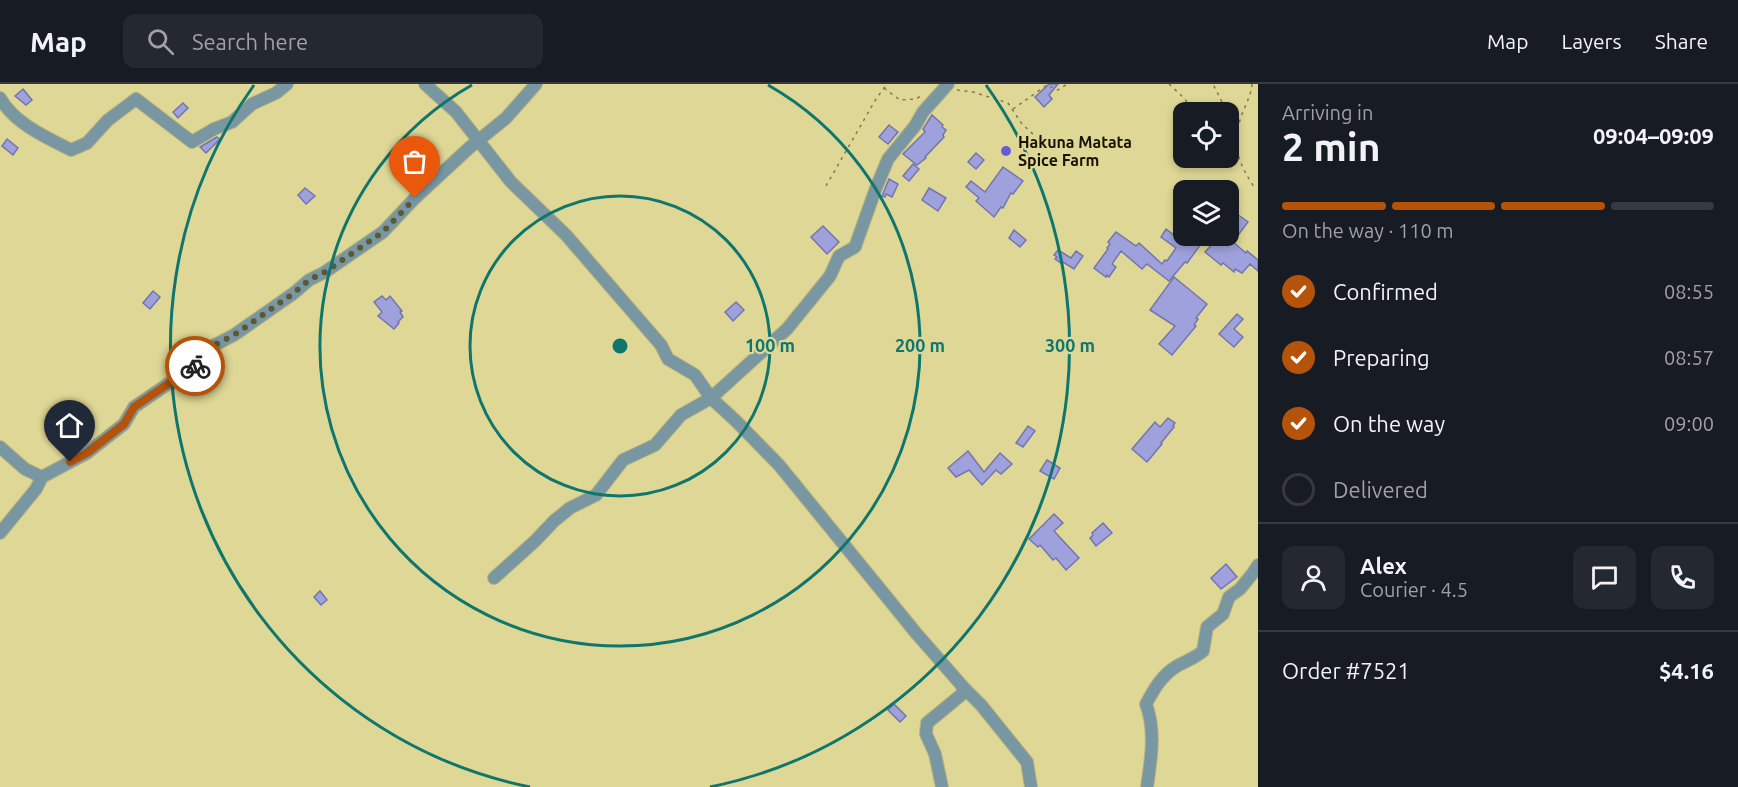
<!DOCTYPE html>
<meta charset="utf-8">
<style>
body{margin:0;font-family:Ubuntu,sans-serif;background:#242831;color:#f1f3f6;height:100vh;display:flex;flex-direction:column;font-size:22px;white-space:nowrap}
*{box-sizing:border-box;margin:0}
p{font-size:20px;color:#9ea1a6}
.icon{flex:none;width:33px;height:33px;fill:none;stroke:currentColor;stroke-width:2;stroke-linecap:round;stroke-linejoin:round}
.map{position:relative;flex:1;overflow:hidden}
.drawer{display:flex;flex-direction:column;background:#171b24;width:480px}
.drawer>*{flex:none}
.tools{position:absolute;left:1173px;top:18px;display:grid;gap:12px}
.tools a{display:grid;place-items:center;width:66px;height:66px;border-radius:12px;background:#171b24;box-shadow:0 3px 9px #0003;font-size:30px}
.pin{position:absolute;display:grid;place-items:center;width:51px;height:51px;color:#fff;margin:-62px -26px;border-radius:50% 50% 50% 0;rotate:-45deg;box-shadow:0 0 6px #0007}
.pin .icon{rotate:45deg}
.courier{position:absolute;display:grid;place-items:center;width:60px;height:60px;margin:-30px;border:4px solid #b45309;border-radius:50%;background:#fff;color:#222;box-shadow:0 2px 8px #0007}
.head em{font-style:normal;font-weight:700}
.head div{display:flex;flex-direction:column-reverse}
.head{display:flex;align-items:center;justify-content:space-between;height:102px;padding:0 24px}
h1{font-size:39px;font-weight:700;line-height:45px}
.bar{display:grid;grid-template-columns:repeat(4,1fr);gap:9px 6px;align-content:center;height:72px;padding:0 24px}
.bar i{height:8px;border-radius:4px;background:#363941}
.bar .current{background:#b45309}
.bar p{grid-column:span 4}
.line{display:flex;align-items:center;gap:15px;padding:0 24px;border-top:2px solid #363941}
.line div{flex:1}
.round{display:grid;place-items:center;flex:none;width:63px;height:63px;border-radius:12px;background:#242831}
ol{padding:0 24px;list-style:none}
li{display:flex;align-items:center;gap:18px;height:66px}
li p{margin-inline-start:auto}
li .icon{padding:6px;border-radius:50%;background:#b45309;color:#fff;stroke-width:4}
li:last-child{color:#9ea1a6}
li i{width:33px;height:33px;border:3px solid #363941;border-radius:50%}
header{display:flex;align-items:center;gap:36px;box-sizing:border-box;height:84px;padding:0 30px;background:#171b24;border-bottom:2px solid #363941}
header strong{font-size:28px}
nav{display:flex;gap:33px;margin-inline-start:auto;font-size:21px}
.search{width:420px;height:54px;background:#242831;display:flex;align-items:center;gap:15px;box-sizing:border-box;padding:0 21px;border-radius:12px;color:#9ea1a6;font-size:22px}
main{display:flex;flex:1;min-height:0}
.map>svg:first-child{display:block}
.building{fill:#9ea1dc;stroke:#7375ad;stroke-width:1.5}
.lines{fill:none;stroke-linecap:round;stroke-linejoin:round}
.minor-casing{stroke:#bbb47a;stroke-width:14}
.path{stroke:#817a4f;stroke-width:1.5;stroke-dasharray:3 4.5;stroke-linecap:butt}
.minor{stroke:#7897a3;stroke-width:12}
.done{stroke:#5d5834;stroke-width:6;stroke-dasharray:0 10.8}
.route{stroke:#b45309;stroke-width:8}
.ring{fill:none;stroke:#0f766e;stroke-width:3}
.poi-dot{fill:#665dd6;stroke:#dfd795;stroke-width:2}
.labels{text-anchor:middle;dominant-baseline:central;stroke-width:4.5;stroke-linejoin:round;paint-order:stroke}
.poi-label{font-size:16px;font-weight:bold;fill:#171300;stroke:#dfd795;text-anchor:start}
.centre{fill:#0f766e;stroke:#dfd795;stroke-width:3}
.ring-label{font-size:18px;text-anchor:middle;font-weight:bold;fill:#0f766e;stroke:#dfd795;stroke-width:4.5;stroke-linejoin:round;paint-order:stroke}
</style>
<header>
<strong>Map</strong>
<div class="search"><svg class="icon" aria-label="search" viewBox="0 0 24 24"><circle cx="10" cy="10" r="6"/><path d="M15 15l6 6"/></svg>Search here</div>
<nav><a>Map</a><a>Layers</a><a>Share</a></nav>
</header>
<main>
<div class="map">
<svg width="1258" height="703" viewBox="0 0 1258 703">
<rect width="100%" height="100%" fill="#dfd795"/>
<!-- building -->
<g class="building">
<path d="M1049,0H1058L1049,11L1052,15L1044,23L1035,13Z"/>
<path d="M23,5L32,16L26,21L15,12Z"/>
<path d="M183,19L188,24L178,34L173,28Z"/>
<path d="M932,31L943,41L942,43L946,46L943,51L944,53L925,73L926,74L917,81L903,70L925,48L923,45Z"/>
<path d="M889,41L898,48L888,60L879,53Z"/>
<path d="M217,53L220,55L206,69L200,63Z"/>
<path d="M7,55L18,64L13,71L2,62Z"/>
<path d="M976,69L984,76L976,85L968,78Z"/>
<path d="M913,80L919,85L909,97L903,92Z"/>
<path d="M1003,83L1023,97L1013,110L1011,109L1003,124L1001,123L994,133L976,117L979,114L966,103L971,97L985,108Z"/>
<path d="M889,95L898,100L892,113L886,110L885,113L882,112Z"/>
<path d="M305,104L315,112L306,120L298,111Z"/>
<path d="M929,104L946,114L938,127L922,116Z"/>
<path d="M1237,130L1248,138L1233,158L1246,169L1247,167L1258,176V187L1250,180L1242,189L1235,185L1234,188L1223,179L1221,181L1205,168L1219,153L1228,161V141Z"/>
<path d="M823,142L839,158L827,170L811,153Z"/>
<path d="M1166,145L1182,157L1185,153L1190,156L1192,153L1201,160L1187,179L1185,178L1169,197L1147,180L1142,185L1121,167L1112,180L1116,183L1109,193L1107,191L1106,193L1094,184L1108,165L1107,164L1110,160L1108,158L1116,148L1136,162L1139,159L1162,180L1165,176L1167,177L1176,164L1161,153Z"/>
<path d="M1014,146L1026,156L1020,163L1009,154Z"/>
<path d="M1058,166L1071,174L1076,167L1083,172L1074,185L1063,178L1062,180L1055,175L1057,173L1054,171Z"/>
<path d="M1174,193L1207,220L1196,234L1198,235L1194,241L1196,242L1172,271L1159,260L1175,242L1150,226Z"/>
<path d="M153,207L160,213L150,225L143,219Z"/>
<path d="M382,212L386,216L390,212L402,227L400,228L403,233L398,238L399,239L394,245L378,232L382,228L374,218Z"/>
<path d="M736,218L744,226L733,237L725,228Z"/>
<path d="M1237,230L1243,235L1234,245L1243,253L1234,263L1219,250Z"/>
<path d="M1168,334L1175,339L1173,342L1174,343L1161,359L1162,360L1147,378L1132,365L1155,338L1160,343Z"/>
<path d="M1028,342L1035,347L1023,363L1016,359Z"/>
<path d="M968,367L984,388L1000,369L1012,380L1001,390L996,386L982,401L969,386L956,393L948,384Z"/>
<path d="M1047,376L1060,384L1054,395L1040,387Z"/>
<path d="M1054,430L1063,439L1054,447L1079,474L1066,486L1056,474L1053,476L1040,461L1038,463L1029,455Z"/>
<path d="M1103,439L1112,449L1096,462L1090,454L1093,451L1092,449Z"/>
<path d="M1226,480L1237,493L1221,505L1211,494Z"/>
<path d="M320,507L327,516L321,521L314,513Z"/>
<path d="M894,620L906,632L900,638L888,626Z"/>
</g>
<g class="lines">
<!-- minor casing -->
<g class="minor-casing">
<g id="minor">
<path d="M425,0L456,28L511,98L566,151L661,261L668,275L695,291L711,314L736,337L779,381L916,549L964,604L981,621L1027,678L1031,703"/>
<path d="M0,14C15,40 46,53 71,66L87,59L108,36L136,15L192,58L214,45L232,38L252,20L276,9L287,0"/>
<path d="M0,363L25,385L42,393"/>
<path d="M0,449L36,405L42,393L87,369L124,340L134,323L168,300L186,294L205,266L234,251L294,209L309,196L325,188L383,148L415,114L469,64L506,34L536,0"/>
<path d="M494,494L535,457L554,437L570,424L596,411L623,376L655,361L681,331L711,314L787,245L830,192L839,172L855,163L876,104L888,75L915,42L923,28L948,0"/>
<path d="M942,703L935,670L926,650L927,639L961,611L964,604"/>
<path d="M1147,703C1151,675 1156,647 1146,620C1154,605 1162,591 1177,582C1186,577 1195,574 1203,567L1207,543L1223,530L1229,513L1240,505L1253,489L1258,481"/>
</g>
</g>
<!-- path -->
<g class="path">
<path d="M1169,0L1184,14L1194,28"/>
<path d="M1252,0C1251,13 1244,23 1240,36C1231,63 1240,81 1254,103"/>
<path d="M884,4L900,16L916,15L921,12"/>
<path d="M957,6L973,8L1008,19L1022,40L1035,52"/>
<path d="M1013,25L1047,1L1058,6L1067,0"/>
<path d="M1211,28L1222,18L1213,0"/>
<path d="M826,102L876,15L887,0"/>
</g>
<!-- minor -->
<use href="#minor" class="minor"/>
</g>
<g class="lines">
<!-- done -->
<path class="done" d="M195,282L205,266L234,251L294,209L309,196L325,188L383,148L415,114"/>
<!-- route -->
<path class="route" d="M70,378L87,369L124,340L134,323L168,300L186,294L195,282"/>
</g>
<!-- distance rings -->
<g class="ring">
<circle cx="620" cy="262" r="150"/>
<path d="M768 1A300 300 0 1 1 472 1"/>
<path d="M530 703A450 450 0 0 1 254 1M986 1A450 450 0 0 1 710 703"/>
</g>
<!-- markers -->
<circle class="poi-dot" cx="1006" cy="67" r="6"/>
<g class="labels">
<!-- poi labels -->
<g class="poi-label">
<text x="1018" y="58">Hakuna Matata<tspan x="1018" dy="18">Spice Farm</tspan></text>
</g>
</g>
<circle cx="620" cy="262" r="9" class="centre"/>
<g class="ring-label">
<text x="770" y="268">100 m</text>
<text x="920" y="268">200 m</text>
<text x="1070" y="268">300 m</text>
</g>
</svg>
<div class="tools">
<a><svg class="icon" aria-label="locate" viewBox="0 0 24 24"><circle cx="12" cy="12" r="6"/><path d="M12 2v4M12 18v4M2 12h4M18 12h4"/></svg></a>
<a><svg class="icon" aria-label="layers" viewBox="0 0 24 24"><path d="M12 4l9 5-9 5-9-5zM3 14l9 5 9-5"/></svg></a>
</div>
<div class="pin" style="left:415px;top:114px;background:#ea580c"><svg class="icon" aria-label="bag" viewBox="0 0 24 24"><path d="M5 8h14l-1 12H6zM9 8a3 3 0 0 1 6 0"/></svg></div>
<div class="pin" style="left:70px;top:378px;background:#1f2937"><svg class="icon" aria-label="home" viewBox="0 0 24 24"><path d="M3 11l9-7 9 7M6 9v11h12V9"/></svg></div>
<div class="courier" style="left:195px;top:282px"><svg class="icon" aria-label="bike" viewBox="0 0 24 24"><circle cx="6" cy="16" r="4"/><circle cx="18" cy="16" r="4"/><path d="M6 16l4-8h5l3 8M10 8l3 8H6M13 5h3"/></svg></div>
</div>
<section class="drawer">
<div class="head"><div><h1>2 min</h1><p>Arriving in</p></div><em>09:04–09:09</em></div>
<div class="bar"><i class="current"></i><i class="current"></i><i class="current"></i><i></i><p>On the way · 110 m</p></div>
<ol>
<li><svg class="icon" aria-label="check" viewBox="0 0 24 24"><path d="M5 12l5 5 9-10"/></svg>Confirmed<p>08:55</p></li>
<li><svg class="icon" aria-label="check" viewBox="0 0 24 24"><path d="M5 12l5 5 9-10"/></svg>Preparing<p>08:57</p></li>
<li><svg class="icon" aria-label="check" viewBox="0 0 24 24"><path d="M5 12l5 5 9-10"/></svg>On the way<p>09:00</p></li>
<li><i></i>Delivered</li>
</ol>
<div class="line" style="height:108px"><a class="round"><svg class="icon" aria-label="person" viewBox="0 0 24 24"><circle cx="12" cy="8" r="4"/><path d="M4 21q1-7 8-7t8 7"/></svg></a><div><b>Alex</b><p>Courier · 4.5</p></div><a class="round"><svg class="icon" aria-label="chat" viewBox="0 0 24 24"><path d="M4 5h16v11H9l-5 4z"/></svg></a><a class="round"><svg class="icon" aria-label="phone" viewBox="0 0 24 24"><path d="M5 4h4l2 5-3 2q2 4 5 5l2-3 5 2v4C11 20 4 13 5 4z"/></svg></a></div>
<div class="line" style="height:78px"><div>Order #7521</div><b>$4.16</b></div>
</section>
</main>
